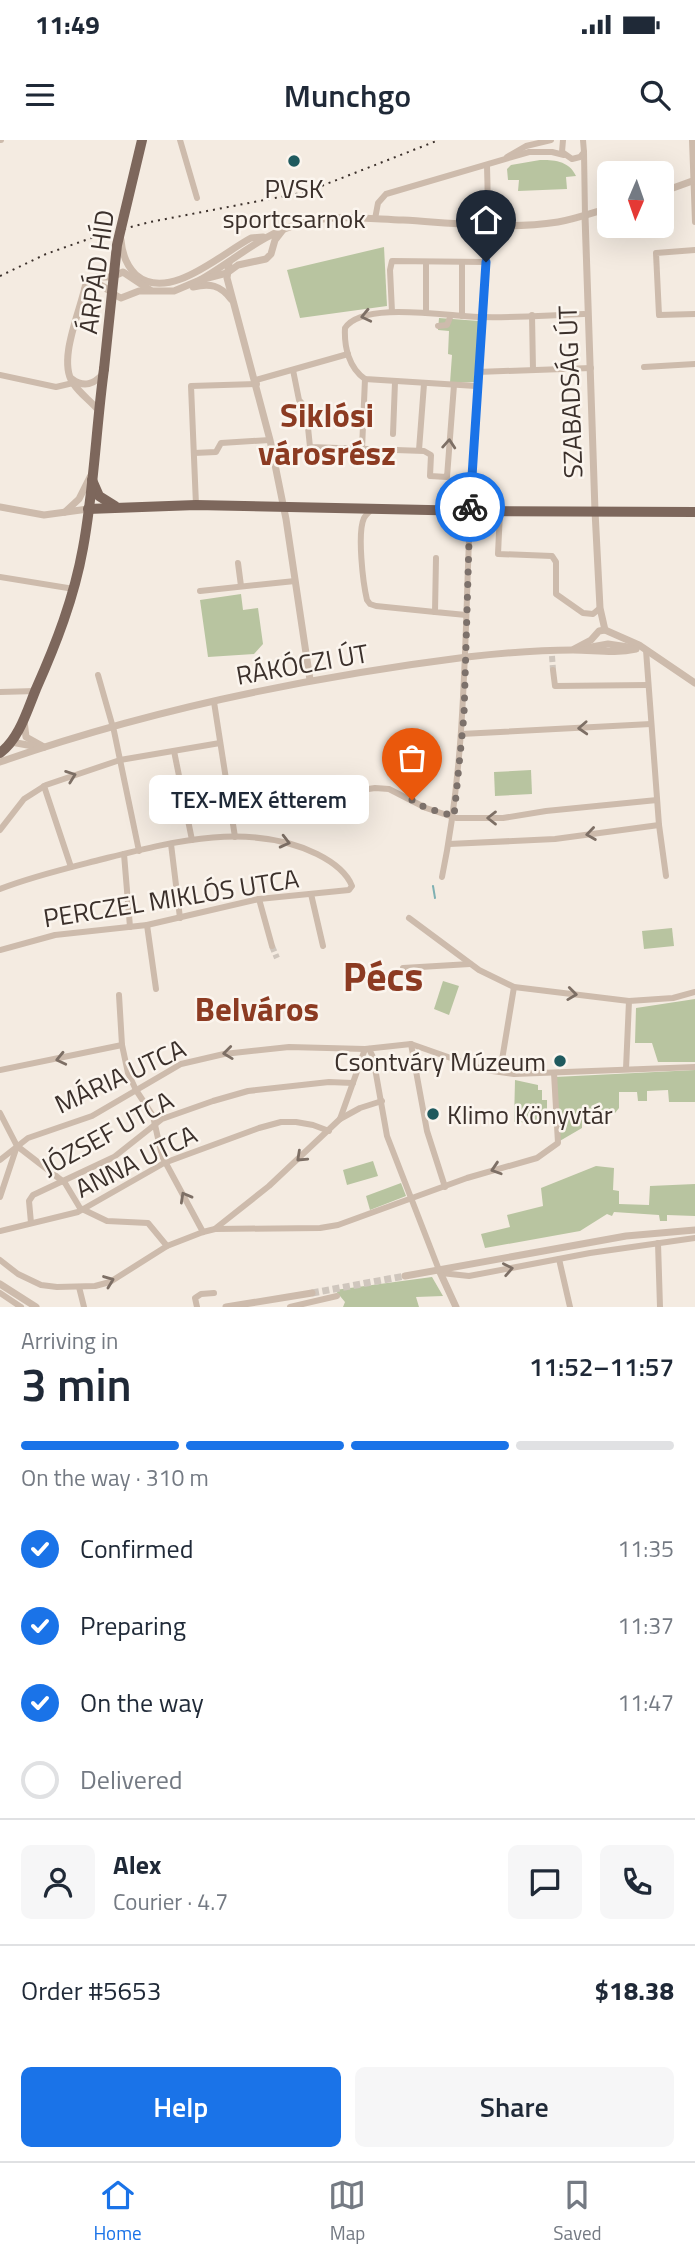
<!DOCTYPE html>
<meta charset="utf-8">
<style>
body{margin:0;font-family:"Titillium Web",sans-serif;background:#f6f6f7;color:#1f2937;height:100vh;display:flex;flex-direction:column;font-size:26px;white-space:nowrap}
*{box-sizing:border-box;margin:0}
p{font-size:23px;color:#747a83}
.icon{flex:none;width:38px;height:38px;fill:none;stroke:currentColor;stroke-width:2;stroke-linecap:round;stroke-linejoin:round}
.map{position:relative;height:1167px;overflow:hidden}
.side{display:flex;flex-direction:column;background:#fff;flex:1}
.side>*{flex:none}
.needle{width:46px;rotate:182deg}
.buttons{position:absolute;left:597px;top:21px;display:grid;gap:14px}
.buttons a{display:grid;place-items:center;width:77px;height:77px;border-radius:10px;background:#fff;box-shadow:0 7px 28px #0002;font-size:35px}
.pin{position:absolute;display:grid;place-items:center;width:60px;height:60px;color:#fff;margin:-72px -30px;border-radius:50% 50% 50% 0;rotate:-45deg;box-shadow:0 0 7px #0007}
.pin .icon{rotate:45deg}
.courier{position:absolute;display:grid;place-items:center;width:70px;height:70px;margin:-35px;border:5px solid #1a73e8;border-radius:50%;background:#fff;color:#222;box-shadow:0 2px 9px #0007}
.bubble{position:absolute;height:49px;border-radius:10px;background:#fff;box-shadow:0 7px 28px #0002;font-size:23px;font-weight:600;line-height:49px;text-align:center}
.overview em{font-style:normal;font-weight:600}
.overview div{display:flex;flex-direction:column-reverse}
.overview{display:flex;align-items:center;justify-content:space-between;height:119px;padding:0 21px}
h1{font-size:46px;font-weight:600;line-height:52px}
.bar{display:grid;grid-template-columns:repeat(4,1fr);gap:10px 7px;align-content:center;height:84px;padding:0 21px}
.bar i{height:9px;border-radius:5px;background:#e0e1e3}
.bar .on{background:#1a73e8}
.bar p{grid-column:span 4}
.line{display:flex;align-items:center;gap:18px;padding:0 21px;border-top:2px solid #e0e1e3}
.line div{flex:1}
.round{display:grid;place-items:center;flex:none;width:74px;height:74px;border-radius:10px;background:#f6f6f7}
ol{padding:0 21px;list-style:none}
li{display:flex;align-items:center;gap:21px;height:77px}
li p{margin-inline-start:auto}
li .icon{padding:7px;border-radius:50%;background:#1a73e8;color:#fff;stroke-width:4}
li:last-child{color:#747a83}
li i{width:38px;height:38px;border:4px solid #e0e1e3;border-radius:50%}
.cta{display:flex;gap:14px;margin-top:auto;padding:14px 21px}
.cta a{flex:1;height:80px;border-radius:10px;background:#1a73e8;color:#fff;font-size:28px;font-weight:600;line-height:80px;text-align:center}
.cta a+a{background:#f6f6f7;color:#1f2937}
.status{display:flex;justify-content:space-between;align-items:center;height:49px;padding:0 35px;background:#fff;direction:ltr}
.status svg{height:19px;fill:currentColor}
header{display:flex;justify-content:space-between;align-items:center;height:91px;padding:0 21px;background:#fff;font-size:32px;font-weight:600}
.dock{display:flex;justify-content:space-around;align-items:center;height:98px;border-top:2px solid #e0e1e3;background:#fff;font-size:19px;color:#747a83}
.dock a{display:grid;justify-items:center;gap:4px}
.dock .on{color:#1a73e8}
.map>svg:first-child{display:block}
.green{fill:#b8c4a0}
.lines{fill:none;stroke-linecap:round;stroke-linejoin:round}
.stream{stroke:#7fb0b2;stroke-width:2}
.minor-tunnel{stroke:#cfc6bd;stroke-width:6;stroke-dasharray:6 3;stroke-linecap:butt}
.tertiary-tunnel{stroke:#cfc6bd;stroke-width:7;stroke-dasharray:7 3.5;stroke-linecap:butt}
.minor{stroke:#cdbbac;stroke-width:6}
.tertiary{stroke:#cdbbac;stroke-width:7}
.primary{stroke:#7d675c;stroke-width:10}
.rail{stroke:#3b302b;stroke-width:2;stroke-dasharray:2 5;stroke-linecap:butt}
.primary-bridge{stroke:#7d675c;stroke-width:10}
.oneway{stroke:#7d6f65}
.done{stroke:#7c716b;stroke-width:7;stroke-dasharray:0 12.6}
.route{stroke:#1a73e8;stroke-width:9}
.poi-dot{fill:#1f5a5e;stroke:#fbf5ee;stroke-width:2.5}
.labels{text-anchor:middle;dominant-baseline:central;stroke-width:5;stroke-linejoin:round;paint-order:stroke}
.poi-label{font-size:26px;fill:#3b302b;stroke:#fbf5ee}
.street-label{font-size:26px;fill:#3b302b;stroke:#fbf5ee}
.district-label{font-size:33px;font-weight:bold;fill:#8c3b22;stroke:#fbf5ee}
.town-label{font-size:40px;font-weight:bold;fill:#8c3b22;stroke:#fbf5ee}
</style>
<div class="status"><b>11:49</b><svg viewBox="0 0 49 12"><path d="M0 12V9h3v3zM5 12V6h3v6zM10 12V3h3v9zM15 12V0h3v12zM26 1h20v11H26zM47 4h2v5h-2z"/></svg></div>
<header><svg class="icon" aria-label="menu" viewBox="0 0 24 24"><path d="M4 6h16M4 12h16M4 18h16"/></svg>Munchgo<svg class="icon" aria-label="search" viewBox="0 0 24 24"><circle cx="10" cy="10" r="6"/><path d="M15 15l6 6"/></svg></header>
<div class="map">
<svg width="695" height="1167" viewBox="0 0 695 1167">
<rect width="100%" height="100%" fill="#f4ebe1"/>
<!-- green -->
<g class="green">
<path d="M540,20C552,20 569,20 576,36L566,37L567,49L518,51L519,40H508L507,29L511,25Z"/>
<path d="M384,107L387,166L300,178L287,130Z"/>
<path d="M439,178L479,181L474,242L450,243L452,215L448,214L449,191L438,190Z"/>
<path d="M241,454L243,470L258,468L263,504L254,514L208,517L200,460Z"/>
<path d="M531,630L532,654L495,656L494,632Z"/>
<path d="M672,788L674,806L644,809L642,791Z"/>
<path d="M443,841L459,846L449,875L434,869Z"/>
<path d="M695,859V922H658L652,903H635L636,868Z"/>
<path d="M695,930V962H669L668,950L647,951V961H638L637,952H619V968L615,973L582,974V988L558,1002L555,937Z"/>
<path d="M515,940L538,945V950H542V960H547V983L514,982Z"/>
<path d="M373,1021L378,1036L347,1045L343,1030Z"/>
<path d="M596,1026L614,1028L613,1050L619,1051V1064L649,1065L650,1046L695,1044V1076L667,1075V1081H660L659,1075L614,1072L612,1076L607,1074L580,1091L485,1108L481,1094L510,1087L507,1075L543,1066L541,1048Z"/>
<path d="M401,1043L406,1056L370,1070L366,1056Z"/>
<path d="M432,1137L443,1156L416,1157L419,1167H343L345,1162L335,1150Z"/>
</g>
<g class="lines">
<!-- stream -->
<path class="stream" d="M433,746L435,758"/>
<!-- minor-tunnel -->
<g class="minor-tunnel">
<path d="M552,516L553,530"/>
<path d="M272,806L277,818"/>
</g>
<!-- tertiary-tunnel -->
<path class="tertiary-tunnel" d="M312,1153L405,1136"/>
<!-- minor -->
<g class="minor">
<path d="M0,0H1"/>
<path d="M180,0L197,58"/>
<path d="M563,0L562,12L572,19L580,17L584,12L583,0"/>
<path d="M692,0L695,82"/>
<path d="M584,12L585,76"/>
<path d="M507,17L526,6L551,0"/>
<path d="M375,79L378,63L386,54L529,12H552L564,15"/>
<path d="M695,110L656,113L659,175L695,174"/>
<path d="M392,172L390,130L392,121L486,122"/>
<path d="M426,173V122"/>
<path d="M532,175L533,230"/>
<path d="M462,176V122"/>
<path d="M438,186L447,185L451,175"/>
<path d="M644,227L695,224"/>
<path d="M293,230L299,260L306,268L310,307L424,311L431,315L430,336L447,337L454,245"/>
<path d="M477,232L591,228"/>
<path d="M0,235L56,247L73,243"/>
<path d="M256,240L348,214"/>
<path d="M476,246L365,239C349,228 344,207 345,188C363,160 451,177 481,177C515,178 550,175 584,174"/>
<path d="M393,294L395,242"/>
<path d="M362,309L365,239"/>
<path d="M419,310L424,244"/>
<path d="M194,313L216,312L221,303L270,300"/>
<path d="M196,365L191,246L257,244"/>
<path d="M371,370C369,372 365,376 364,378C357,393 363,443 367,460L370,464L376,466L435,472"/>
<path d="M500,371L498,414L552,416L556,422V454L583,473L593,474L600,468"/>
<path d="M436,418L435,472L466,475"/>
<path d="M238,423L241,446"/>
<path d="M0,437L74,449"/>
<path d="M200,451L295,441"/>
<path d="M646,510L659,685L666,736"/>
<path d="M553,530L555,546L648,545"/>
<path d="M98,535L114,591L139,711"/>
<path d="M0,552L36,551"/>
<path d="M214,562L235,697"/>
<path d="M461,594L651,584"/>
<path d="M174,611L192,700"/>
<path d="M44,646L71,727"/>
<path d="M335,654L375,648L389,649L426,668L456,678H503L546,671L657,660"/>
<path d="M0,690L24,659L46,645L120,620L220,603"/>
<path d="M171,704L180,778"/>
<path d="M449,704L555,699L659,685"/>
<path d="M124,714L130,787"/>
<path d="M442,737C468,611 464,483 471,356C476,246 491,136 487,26"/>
<path d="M0,749C33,736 68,728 103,719C171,702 250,681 317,714C331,721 346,731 352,746L349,750L259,759L147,785L55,795L0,810"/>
<path d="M311,754L323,806"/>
<path d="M259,759L272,806"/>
<path d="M409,778L479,830L514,847L629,861L673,858L695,852"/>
<path d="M147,785L156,849"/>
<path d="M403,828L470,824"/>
<path d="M119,855L122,905L128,933L136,950L153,976L162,1016L203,1092"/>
<path d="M411,904L427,991L445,1047"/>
<path d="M369,909L373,917L387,996L439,1130"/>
<path d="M626,929L629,861"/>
<path d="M0,930L122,905"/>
<path d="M500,932L514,847"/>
<path d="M0,973L17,1006L0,1057"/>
<path d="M340,979L360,968L382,961"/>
<path d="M17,1006L65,1043L80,1068L107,1081L148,1083L167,1106"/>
<path d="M0,1020L28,998L92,976L181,924L224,914L289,907L365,909L411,904L485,930L514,934L695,927"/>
<path d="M31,1083L29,1061L33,1055L114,1017L162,979L213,961L248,951L329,942L353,943"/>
<path d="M216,1088L269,1046L340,979L365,909"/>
<path d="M0,1091L78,1072L164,1023L259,988L281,982H296L313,985L329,991"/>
<path d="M658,1103L660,1167"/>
<path d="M559,1119L570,1167"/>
<path d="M0,1120L18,1134L41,1145L57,1147L95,1146L110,1142L167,1106L203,1092L215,1089L320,1088L338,1085L467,1038L537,1018L558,1003L554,933"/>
<path d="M441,1133L469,1136L590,1113L695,1098"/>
<path d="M79,1147L84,1167"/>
<path d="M0,1153L21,1167"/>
<path d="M197,1167L195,1158L201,1154L214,1153"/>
<path d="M290,1167L337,1156"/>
</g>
<!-- tertiary -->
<g class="tertiary">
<path d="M662,52L695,40"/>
<path d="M585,76L595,371L600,468L605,490"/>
<path d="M121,100C122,113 127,126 136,135C169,163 222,113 251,98L263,97"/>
<path d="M229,123L227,138L270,300L286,379L310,540"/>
<path d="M200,140C235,120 263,93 302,83C334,74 370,79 403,80C454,83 507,90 558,82C575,79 592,73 609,68"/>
<path d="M193,147C210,143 220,145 231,159"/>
<path d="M85,149C101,136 107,153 121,158L139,151H174L200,140L227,133L238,125L266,119L271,114L275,100L282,91"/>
<path d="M72,239C84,248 94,244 103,234"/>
<path d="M99,271C91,261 80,254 73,243C57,220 81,170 86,143L97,137H112L123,132L150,150"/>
<path d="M0,367L44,375L88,369"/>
<path d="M65,372L79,359L90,337"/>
<path d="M586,508L608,504L635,508"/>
<path d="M574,509L591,500L599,491L605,490L639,505L695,543"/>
<path d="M24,581L26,597L44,607"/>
<path d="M11,602L33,606"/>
<path d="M0,622C151,569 309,537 467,517C502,513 538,510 573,510C595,510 615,514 636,509"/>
<path d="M439,1130L456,1167"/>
<path d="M405,1136L626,1096L695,1090"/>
<path d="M0,1144L36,1167"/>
<path d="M226,1167L312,1153"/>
</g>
<!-- primary -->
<g class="primary">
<path d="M92,340L99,356L115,366"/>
<path d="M88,369L196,365L475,371L695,372"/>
<path d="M0,613C19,599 27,571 36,549C56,504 74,458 83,408C94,349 96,288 104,229"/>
</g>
<!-- rail -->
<path class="rail" d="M0,136L46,114L97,96L150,82L306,52L439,0"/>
<!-- primary-bridge -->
<path class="primary-bridge" d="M104,229L117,105L142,0"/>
</g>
<!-- one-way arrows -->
<defs><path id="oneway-chevron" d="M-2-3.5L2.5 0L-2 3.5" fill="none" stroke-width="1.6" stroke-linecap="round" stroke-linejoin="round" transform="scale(1.75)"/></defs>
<g class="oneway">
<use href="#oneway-chevron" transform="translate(366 176) rotate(167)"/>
<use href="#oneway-chevron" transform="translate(449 304) rotate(-86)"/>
<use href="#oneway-chevron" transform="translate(583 588) rotate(177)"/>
<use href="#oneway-chevron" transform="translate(71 636) rotate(-20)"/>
<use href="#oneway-chevron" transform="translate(492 678) rotate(-180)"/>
<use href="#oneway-chevron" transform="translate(591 694) rotate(172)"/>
<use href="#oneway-chevron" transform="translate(285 702) rotate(14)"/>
<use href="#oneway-chevron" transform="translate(572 854) rotate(7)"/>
<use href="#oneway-chevron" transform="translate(228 913) rotate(173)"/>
<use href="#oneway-chevron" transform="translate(61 919) rotate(167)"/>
<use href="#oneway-chevron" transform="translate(301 1017) rotate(137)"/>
<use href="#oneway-chevron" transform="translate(496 1029) rotate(162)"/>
<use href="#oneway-chevron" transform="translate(185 1057) rotate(-119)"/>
<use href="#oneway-chevron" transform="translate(508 1129) rotate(-11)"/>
<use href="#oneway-chevron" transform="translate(109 1141) rotate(-21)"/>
</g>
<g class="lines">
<!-- done -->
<path class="done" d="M412,660L426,668L454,676L464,575L470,367"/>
<!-- route -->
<path class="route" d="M470,367L486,122"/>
</g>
<!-- markers -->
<g class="poi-dot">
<circle cx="294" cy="21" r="7"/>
<circle cx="560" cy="921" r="7"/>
<circle cx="433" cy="974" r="7"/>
</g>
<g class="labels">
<!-- poi labels -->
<g class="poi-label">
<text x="294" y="48">PVSK<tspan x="294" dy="30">sportcsarnok</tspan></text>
<text x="546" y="921" text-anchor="end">Csontváry Múzeum</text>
<text x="447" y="974" text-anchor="start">Klimo Könyvtár</text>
</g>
<!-- street labels -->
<g class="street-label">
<text transform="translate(96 132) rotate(-82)">ÁRPÁD HÍD</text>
<text transform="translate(570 252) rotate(-92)">SZABADSÁG ÚT</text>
<text transform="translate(302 524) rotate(-10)">RÁKÓCZI ÚT</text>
<text transform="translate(171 758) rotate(-9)">PERCZEL MIKLÓS UTCA</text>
<text transform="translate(120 936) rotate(-25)">MÁRIA UTCA</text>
<text transform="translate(107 993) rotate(-29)">JÓZSEF UTCA</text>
<text transform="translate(136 1021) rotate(-26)">ANNA UTCA</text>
</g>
<!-- district labels -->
<g class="district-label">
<text x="327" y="275">Siklósi<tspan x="327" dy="38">városrész</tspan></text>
<text x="257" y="869">Belváros</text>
</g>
<!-- town labels -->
<g class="town-label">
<text x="383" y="836">Pécs</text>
</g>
</g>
</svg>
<div class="buttons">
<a><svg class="needle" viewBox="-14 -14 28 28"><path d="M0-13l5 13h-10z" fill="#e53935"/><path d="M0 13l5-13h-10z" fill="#747a83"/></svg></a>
</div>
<div class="pin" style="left:412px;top:660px;background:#ea580c"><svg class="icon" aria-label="bag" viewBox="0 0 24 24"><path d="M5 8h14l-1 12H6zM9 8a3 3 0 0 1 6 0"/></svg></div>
<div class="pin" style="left:486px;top:122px;background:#1f2937"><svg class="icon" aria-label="home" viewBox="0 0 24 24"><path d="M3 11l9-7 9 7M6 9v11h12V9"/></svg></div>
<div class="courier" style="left:470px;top:367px"><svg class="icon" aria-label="bike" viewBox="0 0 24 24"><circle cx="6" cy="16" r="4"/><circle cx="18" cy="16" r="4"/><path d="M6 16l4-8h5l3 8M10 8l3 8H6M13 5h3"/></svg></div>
<div class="bubble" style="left:149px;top:635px;width:220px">TEX-MEX étterem</div>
</div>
<section class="side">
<div class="overview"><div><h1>3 min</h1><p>Arriving in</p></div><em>11:52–11:57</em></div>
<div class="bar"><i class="on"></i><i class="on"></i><i class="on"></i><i></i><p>On the way · 310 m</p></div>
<ol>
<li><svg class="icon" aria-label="check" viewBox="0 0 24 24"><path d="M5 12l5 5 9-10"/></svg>Confirmed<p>11:35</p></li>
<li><svg class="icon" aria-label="check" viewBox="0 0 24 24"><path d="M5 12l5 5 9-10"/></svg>Preparing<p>11:37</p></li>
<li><svg class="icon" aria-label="check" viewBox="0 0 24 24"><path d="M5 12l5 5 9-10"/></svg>On the way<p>11:47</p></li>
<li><i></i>Delivered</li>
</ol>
<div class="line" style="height:126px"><a class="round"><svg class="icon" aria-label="person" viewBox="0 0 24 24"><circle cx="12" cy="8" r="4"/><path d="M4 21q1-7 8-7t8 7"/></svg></a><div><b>Alex</b><p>Courier · 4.7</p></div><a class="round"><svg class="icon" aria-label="chat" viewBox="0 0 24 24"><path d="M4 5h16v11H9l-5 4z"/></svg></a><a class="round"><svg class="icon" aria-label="phone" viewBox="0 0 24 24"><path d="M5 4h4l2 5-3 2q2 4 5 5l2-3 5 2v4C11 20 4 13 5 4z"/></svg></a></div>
<div class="line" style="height:91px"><div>Order #5653</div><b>$18.38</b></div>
<div class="cta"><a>Help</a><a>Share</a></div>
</section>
<nav class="dock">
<a class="on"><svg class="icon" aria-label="home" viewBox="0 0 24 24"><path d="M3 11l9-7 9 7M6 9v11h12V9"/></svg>Home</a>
<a><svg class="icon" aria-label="map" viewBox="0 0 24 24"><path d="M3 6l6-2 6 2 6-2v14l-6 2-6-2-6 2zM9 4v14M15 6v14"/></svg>Map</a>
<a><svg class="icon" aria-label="saved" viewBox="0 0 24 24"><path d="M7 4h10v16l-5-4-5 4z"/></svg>Saved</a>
</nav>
